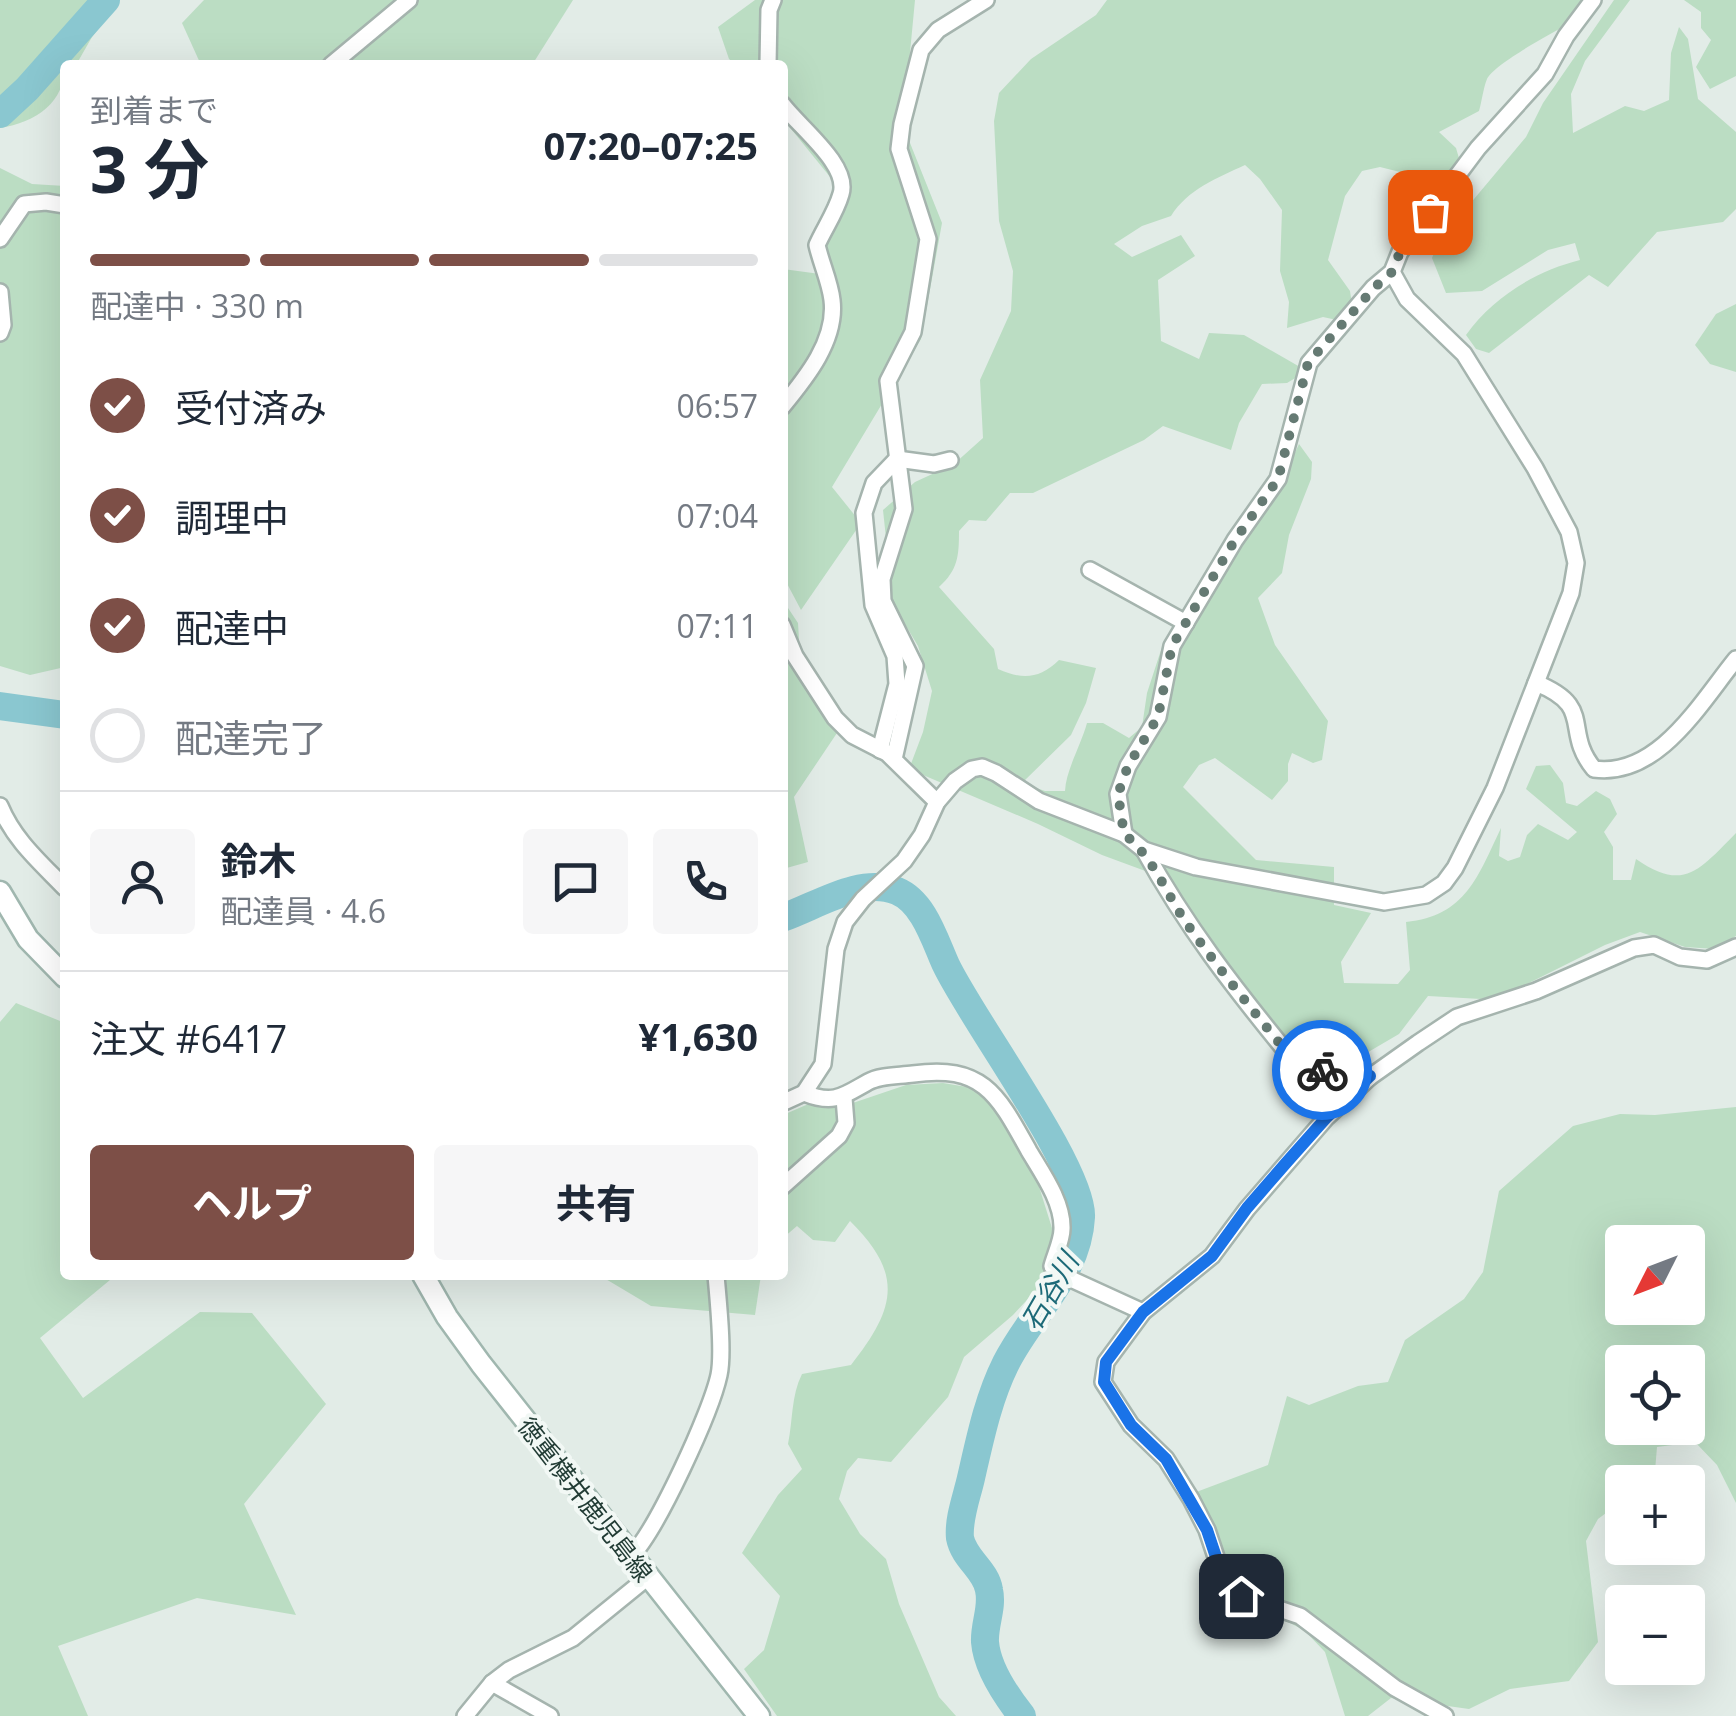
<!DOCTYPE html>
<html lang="ja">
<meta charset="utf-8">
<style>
body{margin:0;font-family:"Open Sans","Noto Sans JP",sans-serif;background:#f6f6f7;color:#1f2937;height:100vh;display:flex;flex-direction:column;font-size:38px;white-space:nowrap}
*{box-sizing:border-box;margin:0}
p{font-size:32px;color:#747a83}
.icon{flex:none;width:55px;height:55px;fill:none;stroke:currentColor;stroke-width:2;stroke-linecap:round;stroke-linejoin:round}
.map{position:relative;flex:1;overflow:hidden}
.drawer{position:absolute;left:60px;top:60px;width:728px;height:1220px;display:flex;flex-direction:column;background:#fff;border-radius:10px;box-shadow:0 10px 40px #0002}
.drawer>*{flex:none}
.needle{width:65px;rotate:228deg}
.buttons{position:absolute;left:1605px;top:1225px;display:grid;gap:20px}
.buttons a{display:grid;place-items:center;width:100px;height:100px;border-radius:10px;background:#fff;box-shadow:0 10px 40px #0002;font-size:50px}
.pin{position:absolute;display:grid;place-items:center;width:85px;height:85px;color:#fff;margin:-42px;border-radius:20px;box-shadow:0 5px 15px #0006}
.courier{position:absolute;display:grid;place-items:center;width:100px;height:100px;margin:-50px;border:8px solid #1a73e8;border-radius:50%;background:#fff;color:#222;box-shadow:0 2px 12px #0007}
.headline em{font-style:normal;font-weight:700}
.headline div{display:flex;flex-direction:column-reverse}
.headline{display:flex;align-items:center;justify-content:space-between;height:170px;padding:0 30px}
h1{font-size:65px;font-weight:700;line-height:75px}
.bar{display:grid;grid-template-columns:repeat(4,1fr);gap:15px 10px;align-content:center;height:120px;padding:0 30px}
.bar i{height:12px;border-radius:8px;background:#e0e1e3}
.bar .active{background:#7d4f47}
.bar p{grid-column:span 4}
.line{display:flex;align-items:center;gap:25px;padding:0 30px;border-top:2px solid #e0e1e3}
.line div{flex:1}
.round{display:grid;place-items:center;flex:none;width:105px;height:105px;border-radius:10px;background:#f6f6f7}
ol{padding:0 30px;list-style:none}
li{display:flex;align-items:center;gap:30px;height:110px}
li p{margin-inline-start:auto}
li .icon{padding:10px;border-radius:50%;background:#7d4f47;color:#fff;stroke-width:4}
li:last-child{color:#747a83}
li i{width:55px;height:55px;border:5px solid #e0e1e3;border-radius:50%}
.action{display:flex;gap:20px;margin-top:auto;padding:20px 30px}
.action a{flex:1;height:115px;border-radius:10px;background:#7d4f47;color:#fff;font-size:40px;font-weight:700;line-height:115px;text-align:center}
.action a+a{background:#f6f6f7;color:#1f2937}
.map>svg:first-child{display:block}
.green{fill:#bbddc3;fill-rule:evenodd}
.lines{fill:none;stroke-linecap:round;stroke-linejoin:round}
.river{stroke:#8ac7d0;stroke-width:28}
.minor-casing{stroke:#a5b4ae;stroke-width:20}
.secondary-casing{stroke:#a0b7af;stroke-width:25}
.minor{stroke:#fff;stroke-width:15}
.secondary{stroke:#fff;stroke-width:20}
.done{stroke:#657a73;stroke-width:10;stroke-dasharray:0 18}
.route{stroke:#1a73e8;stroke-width:12}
.labels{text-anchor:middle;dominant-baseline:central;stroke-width:8;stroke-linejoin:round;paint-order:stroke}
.street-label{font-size:25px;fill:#223c35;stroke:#f2f8f5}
.water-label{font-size:28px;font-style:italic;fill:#1d6a78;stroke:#f2f8f5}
</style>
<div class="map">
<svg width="1736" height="1716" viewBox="0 0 1736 1716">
<rect width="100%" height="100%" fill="#e2ece7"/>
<!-- green -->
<g class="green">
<path d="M0,0H120L92,37L76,65H65C65,103 36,122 0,128Z"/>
<path d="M204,0H573L532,65H201L182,23Z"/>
<path d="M755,0H915L909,63L910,143L942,223L921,339L832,487L861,523L801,610L783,576V269L820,274L813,243L835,183L783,119L782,65H736L729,59L718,27Z"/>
<path d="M1107,0H1587C1581,8 1575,19 1566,25C1549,35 1494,64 1487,79C1483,89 1482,101 1479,111L1439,132L1456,148L1461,165L1407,241L1392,238L1407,198L1408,174L1380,167L1362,171L1345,196L1328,260L1350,291L1353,311L1346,322L1323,317L1287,328L1289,302L1280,271L1282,210L1260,179L1245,165C1217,178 1188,189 1171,216L1142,226L1114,244L1132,257L1181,235L1195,256L1158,280L1161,341L1199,359L1209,333L1244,335L1307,371L1287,383L1262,384L1239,423L1231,450L1163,426L1144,440L1033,493H1010L986,521L969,520L959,531C959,556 958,570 939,587L994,649L998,669C1023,680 1039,679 1059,660L1096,668L1086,703L1071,735L1022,783L1045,791H1065C1066,770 1081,745 1087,723H1103L1129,738L1142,727L1147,693L1162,647L1189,626L1284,476L1299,444L1312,462L1311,479L1289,535L1282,573L1258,598L1275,645L1328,721L1322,760L1313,763L1292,753L1288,764V781L1272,800L1215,758L1199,765L1183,787L1256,860L1334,867V905L1371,913L1341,962L1344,983L1398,984L1410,970L1406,922C1466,916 1478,876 1501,828L1499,856L1508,861L1520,857L1527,835L1538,824L1568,840L1577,832L1526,789L1536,766L1550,765L1563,783L1566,803L1577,806L1596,791L1610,799L1617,814L1604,832L1613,847V880H1631L1636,859C1685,893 1700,869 1736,833V936L1715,949L1685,947L1640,932L1605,945L1519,988L1481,999L1428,996L1399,1034L1341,1068L1297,1054L1262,1026L1167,879L1102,855L1038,824L909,769L923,732L932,691L918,646L893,604L883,510L915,482L954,464L983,438L980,380L1011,311L1013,271L999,221L994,121L999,93L1031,59L1096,15Z"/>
<path d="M1614,0H1630L1585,61L1571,94L1573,133L1625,106L1644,111L1669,100L1671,53L1679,27L1688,39L1698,99L1736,132V209L1723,222L1657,232L1608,287L1589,275L1489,353L1476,349L1466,335C1493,297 1536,271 1580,260L1575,243L1548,250L1482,291L1446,293L1432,258L1438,242L1526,137L1543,103Z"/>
<path d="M1684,0H1736V76L1710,89L1696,67L1711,40L1701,28V12Z"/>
<path d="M0,168L32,184L65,186V667L30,675L0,666Z"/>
<path d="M1736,304V372L1710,364L1695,345L1716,314Z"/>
<path d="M782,599L798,623L800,656L839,730L794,797L808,862L783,869Z"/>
<path d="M16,1003L65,1023V1275H116L40,1338L83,1398L200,1312L252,1313L326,1404L244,1504L296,1615L197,1598L58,1646L88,1716H0V1022Z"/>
<path d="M943,1083L973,1088L992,1104L1036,1177L1057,1244L1052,1273L1013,1315L964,1357L948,1397L891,1462L858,1458L847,1471L839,1499L860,1534L886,1559L899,1604L939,1697L956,1716H777L744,1669L764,1650L780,1596L742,1553L778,1495L802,1469L788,1444C793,1420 791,1396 802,1374L851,1365C895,1309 905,1275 850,1221L835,1242L813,1240L797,1226L783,1238V1115L820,1099L841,1107L906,1085Z"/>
<path d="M1736,1107V1503L1717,1465L1695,1442L1657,1447L1655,1471L1643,1482H1622V1501L1598,1519L1586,1541L1598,1642L1569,1681L1510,1689L1469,1709L1391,1698L1368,1716H1345L1325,1652L1304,1630L1253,1605L1231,1583L1191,1494L1268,1465L1287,1396L1309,1405L1358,1386L1388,1382L1405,1340L1464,1299L1483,1272L1499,1191L1573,1126L1620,1114L1655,1115ZM1622,1242H1688V1308H1622ZM1622,1362H1688V1428H1622Z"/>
<path d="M599,1275H761L755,1315L651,1306Z"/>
</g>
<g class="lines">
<!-- river -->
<g class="river">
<path d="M0,114L27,89L106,0"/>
<path d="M0,706L65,715"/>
<path d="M782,918C817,906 860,876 897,891C924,902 935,941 946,965C972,1020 1084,1170 1081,1217C1078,1276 1031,1313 1006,1363C988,1399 980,1439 971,1478C967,1496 958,1519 960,1538C964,1559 986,1570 989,1590C993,1608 984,1624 985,1642C987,1667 1007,1697 1022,1716"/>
</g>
<!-- minor casing -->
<g class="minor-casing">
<g id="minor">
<path d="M331,65L409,0"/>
<path d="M768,65L769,10L773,0"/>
<path d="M782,104C799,127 850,165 841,194C836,212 824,229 817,245C821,263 830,282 832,300C837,340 806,378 782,407"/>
<path d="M0,239L24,204L46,202L65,205"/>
<path d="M0,292L3,325L0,333"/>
<path d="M1090,570L1186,623"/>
<path d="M782,625L795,656L835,718L852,735L887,753L937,802"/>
<path d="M1536,683C1596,707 1562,730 1594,769C1658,778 1701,702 1736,659"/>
<path d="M880,750L897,684L895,656L873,605L864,513L874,483L897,459L934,464L950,460"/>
<path d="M894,759L915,666L883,601L882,579L904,509L888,381L913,332L928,239L899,149L902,124L921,50L938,30L986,0"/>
<path d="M0,806C14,840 40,862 65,888"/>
<path d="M1124,834L1118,794L1128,766L1158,717L1172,646L1235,540L1278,479L1309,363L1373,288L1392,272L1400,252L1478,148L1545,74L1566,36L1593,0"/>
<path d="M1144,850C1186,926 1234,988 1289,1055C1313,1072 1342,1073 1370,1077"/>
<path d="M804,1093C834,1105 843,1096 868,1082C880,1075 899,1076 913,1074C983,1064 998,1095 1029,1151C1042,1173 1063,1202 1062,1229C1062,1240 1055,1255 1052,1266L1073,1280L1143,1312"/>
<path d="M782,1103L804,1093L823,1064L836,949L845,922L863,899L904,861L922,835L937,802L955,781L972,769L982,767L996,773L1039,801L1124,834L1144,850L1196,867L1384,902L1426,895L1444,883L1455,868L1495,788L1571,593L1576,563L1569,532L1535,468L1464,354L1407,299L1392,272"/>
<path d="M782,1187L839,1136L846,1123L844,1098"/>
<path d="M631,1556C657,1530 711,1412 719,1375C724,1352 718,1300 716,1275"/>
<path d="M492,1683L550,1716"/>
<path d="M465,1716L492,1683L509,1670L573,1638L648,1577"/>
<path d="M1445,1716L1395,1688L1300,1616L1241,1596L1225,1584L1207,1530L1191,1499L1166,1459L1131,1425L1103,1382L1106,1362L1143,1312L1212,1256L1247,1209L1326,1118L1370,1077L1418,1043L1457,1017L1536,991L1634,948L1654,945L1680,957L1707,960L1736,947"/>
</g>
</g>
<!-- secondary casing -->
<g class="secondary-casing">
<g id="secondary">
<path d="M0,892L28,939L65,977"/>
<path d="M423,1275L447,1317L481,1364L759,1716"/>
</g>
</g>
<!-- minor -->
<use href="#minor" class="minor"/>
<!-- secondary -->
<use href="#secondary" class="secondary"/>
</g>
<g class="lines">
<!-- done -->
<path class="done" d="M1322,1070L1300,1063L1289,1055C1254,1012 1219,969 1187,924C1165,892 1154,858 1124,834L1118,794L1128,766L1158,717L1172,646L1235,540L1278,479L1308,363L1374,288L1392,272L1400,252L1430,212"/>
<!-- route -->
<path class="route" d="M1241,1596L1225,1584L1207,1530L1166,1459L1131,1425L1104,1382L1106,1362L1143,1312L1212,1256L1247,1208L1286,1163L1326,1118L1370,1076L1322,1070"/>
</g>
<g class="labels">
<!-- street labels -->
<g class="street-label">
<text transform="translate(586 1499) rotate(52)">徳重横井鹿児島線</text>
</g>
<!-- water labels -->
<g class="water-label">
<text transform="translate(1049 1291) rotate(-60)">石谷川</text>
</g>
</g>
</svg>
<div class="buttons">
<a><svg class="needle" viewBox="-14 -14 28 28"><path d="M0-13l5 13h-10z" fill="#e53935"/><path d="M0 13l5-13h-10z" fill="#747a83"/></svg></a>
<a><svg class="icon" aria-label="locate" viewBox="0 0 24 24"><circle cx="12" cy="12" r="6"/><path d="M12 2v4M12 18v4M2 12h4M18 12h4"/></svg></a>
<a>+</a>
<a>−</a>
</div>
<div class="pin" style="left:1430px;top:212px;background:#ea580c"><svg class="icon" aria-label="bag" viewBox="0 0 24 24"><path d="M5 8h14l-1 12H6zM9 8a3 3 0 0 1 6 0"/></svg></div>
<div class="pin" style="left:1241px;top:1596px;background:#1f2937"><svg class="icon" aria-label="home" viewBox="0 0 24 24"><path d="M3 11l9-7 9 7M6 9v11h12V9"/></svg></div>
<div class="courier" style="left:1322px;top:1070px"><svg class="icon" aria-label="bike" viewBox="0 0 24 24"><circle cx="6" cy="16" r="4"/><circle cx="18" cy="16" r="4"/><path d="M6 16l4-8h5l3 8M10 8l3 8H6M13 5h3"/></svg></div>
<section class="drawer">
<div class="headline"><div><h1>3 分</h1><p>到着まで</p></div><em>07:20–07:25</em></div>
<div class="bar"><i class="active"></i><i class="active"></i><i class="active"></i><i></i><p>配達中 · 330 m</p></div>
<ol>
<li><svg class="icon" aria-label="check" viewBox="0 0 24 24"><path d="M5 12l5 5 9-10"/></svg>受付済み<p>06:57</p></li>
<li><svg class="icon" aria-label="check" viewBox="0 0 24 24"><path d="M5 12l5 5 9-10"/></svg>調理中<p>07:04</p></li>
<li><svg class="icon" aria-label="check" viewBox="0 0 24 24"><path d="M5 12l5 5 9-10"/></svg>配達中<p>07:11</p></li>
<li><i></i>配達完了</li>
</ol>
<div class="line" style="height:180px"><a class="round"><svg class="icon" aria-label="person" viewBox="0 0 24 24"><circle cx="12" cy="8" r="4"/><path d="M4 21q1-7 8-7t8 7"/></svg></a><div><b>鈴木</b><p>配達員 · 4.6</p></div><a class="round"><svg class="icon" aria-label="chat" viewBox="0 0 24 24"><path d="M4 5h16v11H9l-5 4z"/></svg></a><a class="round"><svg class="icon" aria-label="phone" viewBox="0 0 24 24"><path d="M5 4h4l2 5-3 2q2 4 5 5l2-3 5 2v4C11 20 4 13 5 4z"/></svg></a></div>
<div class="line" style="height:130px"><div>注文 #6417</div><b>¥1,630</b></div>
<div class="action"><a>ヘルプ</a><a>共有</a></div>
</section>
</div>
